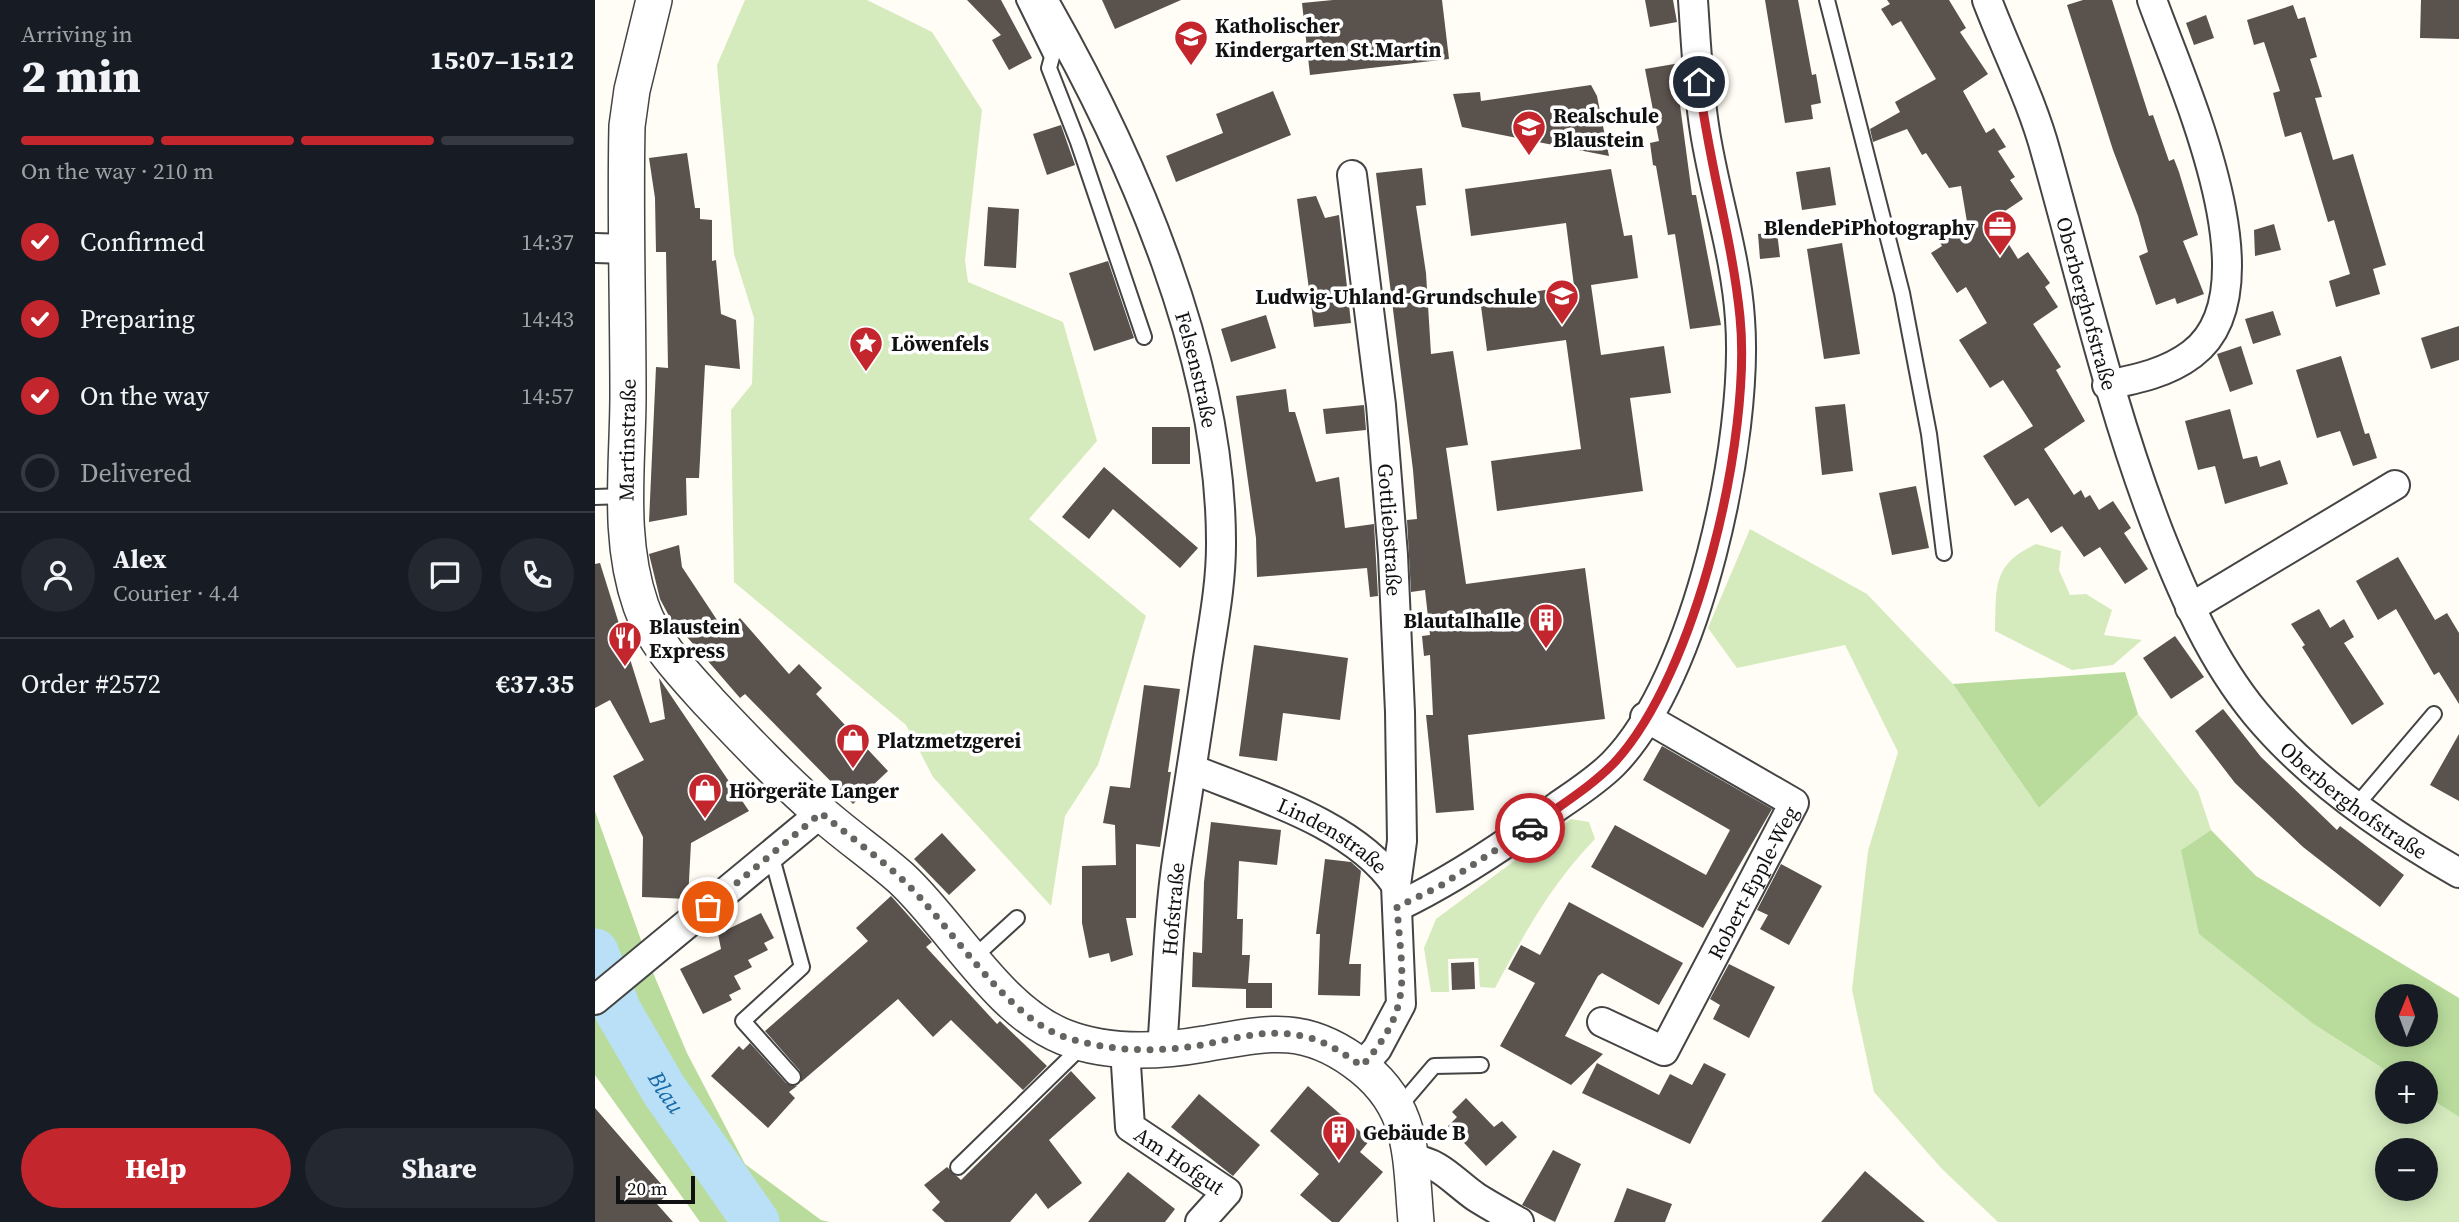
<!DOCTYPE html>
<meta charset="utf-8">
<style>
body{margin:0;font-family:"Source Serif 4",serif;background:#242831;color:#f1f3f6;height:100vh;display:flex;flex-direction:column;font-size:26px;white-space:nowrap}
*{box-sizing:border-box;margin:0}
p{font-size:23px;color:#9ea1a6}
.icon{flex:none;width:38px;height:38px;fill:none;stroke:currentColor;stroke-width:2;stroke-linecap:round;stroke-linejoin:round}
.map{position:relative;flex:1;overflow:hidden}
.sheet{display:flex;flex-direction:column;background:#171b24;width:595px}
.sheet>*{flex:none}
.needle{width:46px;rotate:1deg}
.buttons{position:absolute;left:1780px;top:984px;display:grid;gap:14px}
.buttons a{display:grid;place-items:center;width:63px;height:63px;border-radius:50%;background:#171b24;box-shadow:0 4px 18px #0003;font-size:35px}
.scale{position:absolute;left:21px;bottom:18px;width:79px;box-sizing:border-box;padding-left:7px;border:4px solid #111;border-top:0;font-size:19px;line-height:24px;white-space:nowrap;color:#111;-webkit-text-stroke:5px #fff;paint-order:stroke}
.pin{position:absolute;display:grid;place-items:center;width:60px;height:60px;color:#fff;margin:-30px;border:4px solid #fff;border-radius:50%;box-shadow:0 2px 7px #0007}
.courier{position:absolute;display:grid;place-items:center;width:70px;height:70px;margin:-35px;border:5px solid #c4262e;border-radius:50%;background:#fff;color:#222;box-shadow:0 2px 9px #0007}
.headline em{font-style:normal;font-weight:800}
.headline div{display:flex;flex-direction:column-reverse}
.headline{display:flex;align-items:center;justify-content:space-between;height:119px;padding:0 21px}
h1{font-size:46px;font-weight:800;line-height:52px}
.bar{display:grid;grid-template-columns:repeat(4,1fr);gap:10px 7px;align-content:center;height:84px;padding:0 21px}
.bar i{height:9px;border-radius:5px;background:#363941}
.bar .selected{background:#c4262e}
.bar p{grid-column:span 4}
.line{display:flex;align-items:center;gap:18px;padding:0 21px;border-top:2px solid #363941}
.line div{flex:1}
.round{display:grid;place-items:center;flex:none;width:74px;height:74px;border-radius:37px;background:#242831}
ol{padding:0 21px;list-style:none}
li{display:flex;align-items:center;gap:21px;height:77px}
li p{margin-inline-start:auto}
li .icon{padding:7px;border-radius:50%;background:#c4262e;color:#fff;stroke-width:4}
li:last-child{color:#9ea1a6}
li i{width:38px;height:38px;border:4px solid #363941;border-radius:50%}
.action{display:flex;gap:14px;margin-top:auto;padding:14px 21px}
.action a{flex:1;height:80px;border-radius:42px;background:#c4262e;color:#fff;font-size:28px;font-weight:800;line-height:80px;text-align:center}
.action a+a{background:#242831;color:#f1f3f6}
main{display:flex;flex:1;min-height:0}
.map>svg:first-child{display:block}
.green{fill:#d5ebbd;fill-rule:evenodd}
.forest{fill:#b9dc9c;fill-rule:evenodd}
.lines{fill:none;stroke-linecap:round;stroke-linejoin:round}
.river{stroke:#b9e0f7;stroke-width:47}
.building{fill:#5a524d}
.service-casing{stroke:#444;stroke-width:18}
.minor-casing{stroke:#444;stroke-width:32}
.tertiary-casing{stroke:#444;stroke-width:38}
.service{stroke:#fff;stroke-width:14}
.minor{stroke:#fff;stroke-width:28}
.tertiary{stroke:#fff;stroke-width:35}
.done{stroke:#646461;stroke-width:7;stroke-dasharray:0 12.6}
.route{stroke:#c4262e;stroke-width:9}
.labels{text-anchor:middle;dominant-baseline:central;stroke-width:7;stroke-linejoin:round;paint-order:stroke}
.poi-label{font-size:21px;font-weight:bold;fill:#111;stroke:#fff;text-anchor:start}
.street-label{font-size:21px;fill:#111;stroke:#fff}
.water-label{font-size:23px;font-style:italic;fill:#1768a6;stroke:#fff}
</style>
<main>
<section class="sheet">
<div class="headline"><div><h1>2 min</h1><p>Arriving in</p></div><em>15:07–15:12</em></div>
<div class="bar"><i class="selected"></i><i class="selected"></i><i class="selected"></i><i></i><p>On the way · 210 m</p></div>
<ol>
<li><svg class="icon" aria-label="check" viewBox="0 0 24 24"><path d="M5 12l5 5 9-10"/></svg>Confirmed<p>14:37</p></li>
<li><svg class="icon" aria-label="check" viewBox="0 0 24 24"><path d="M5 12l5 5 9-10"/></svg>Preparing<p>14:43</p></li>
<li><svg class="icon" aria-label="check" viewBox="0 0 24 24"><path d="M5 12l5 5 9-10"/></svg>On the way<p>14:57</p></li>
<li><i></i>Delivered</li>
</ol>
<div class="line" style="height:126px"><a class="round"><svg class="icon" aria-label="person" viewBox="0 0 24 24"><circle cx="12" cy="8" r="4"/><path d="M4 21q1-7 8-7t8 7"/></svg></a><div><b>Alex</b><p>Courier · 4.4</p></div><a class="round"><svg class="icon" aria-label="chat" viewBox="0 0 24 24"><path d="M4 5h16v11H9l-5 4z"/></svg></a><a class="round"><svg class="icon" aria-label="phone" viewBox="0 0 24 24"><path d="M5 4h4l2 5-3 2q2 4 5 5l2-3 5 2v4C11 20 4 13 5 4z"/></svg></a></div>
<div class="line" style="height:91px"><div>Order #2572</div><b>€37.35</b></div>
<div class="action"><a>Help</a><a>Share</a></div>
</section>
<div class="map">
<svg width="1864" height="1222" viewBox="0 0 1864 1222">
<rect width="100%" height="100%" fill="#fffdf5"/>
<!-- green -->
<g class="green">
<path d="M150,0H272L337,32L387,110L370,260L373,282L468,322L502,441L434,519L551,616L503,765L470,816L456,906L338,777L311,725L139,582L136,410L157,384L159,318L139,254L122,65Z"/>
<path d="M1155,529L1272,594L1358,684L1444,808L1543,714L1603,791L1616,830L1586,850L1720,1025L1795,1073H1792V1111H1830L1831,1096L1864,1117V1222H1403L1347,1169L1279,1092L1257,990L1273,851L1303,752L1250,645L1142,668L1113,628ZM1792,1150H1830V1188H1792Z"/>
<path d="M1441,544L1466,551L1464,570L1475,595L1491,594L1517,610L1509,635L1547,640L1518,665L1477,670L1400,631C1402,587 1396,565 1441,544Z"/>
<path d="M976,819L994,822L1000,839C957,883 929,934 900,988L885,987L883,958L853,959L854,992H836L829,948L841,919Z"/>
</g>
<!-- forest -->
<g class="forest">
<path d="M1530,672L1543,714L1444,808L1358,684Z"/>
<path d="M0,811L56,968L92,1053L150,1164L226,1220L235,1222H105L0,1075Z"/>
<path d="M1616,830L1661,876L1864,998V1117L1831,1096L1830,1073H1795L1720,1025L1604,934L1586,850ZM1792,996H1830V1034H1792Z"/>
</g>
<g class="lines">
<!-- river -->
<path class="river" id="s1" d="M0,952L23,1011L69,1090L161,1222"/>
</g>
<!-- building -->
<g class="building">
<path d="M372,0H406L437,58L414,70L397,40L406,35Z"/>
<path d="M507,0H586L520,29Z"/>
<path d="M738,0H847L854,59L715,75L707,3Z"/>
<path d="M1050,0H1078L1082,22L1055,27Z"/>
<path d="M1170,0H1203L1217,75L1221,74L1226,103L1216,105L1218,119L1190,123Z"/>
<path d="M1292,0H1354L1371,28L1365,32L1393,74L1368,91L1391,133L1399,128L1411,147L1403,151L1420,177L1415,180L1428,199L1398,219L1423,259L1433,252L1455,283L1450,287L1463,307L1438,324L1466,367L1461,370L1490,421L1449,449L1479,495L1486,490L1490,498L1495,495L1504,510L1518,501L1536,528L1529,533L1553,569L1530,584L1505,547L1489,557L1467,526L1456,533L1433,498L1420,506L1388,456L1438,426L1408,380L1395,388L1364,340L1392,323L1371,287L1362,293L1336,253L1347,246L1341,236L1372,222L1366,186L1354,188L1331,153L1327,155L1312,129L1278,142L1275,129L1305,112L1300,102L1341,79L1306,21L1297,26L1286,9L1295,4Z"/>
<path d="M1488,0H1517L1554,116L1558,115L1574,161L1579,159L1584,172L1603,235L1588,241L1609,294L1582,304L1580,298L1561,305L1544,256L1553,252L1543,216L1518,150L1472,5Z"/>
<path d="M1826,0H1864V39L1825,38Z"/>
<path d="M1698,5L1703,19L1710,17L1722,57L1715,59L1727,97L1720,98L1738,160L1758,154L1791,265L1778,269L1785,294L1741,307L1734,281L1755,274L1739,220L1733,222L1706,132L1690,137L1678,93L1685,91L1669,42L1659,45L1652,20Z"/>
<path d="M1611,15L1619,38L1599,45L1591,23Z"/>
<path d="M1085,63L1089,104L1085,105L1097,195H1101L1126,325L1095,329L1080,234L1073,235L1061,166L1058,165L1055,143L1064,141L1050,69Z"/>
<path d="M996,85L1002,96L1014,156L867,127L858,94L885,92L886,101Z"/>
<path d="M678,91L696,135L581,182L571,156L628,133L621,114Z"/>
<path d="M466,125L480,165L452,175L438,134Z"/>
<path d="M92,153L100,208H105V219L117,220V261L121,260L126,314L141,320L145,369L110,365L104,478H91L92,515L54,522L61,367L73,368L71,252H61L60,198L54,158Z"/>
<path d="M1235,167L1241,205L1207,210L1201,172Z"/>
<path d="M827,168L831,205L821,206L831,273L836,354L858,351L873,445L851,448L871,584L990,568L1010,719L873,735L879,810L841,813L831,715H838L835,655L829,656L827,636L835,635L830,590L816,592L812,520L822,519L818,470L781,173Z"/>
<path d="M1016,169L1029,236L1037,235L1043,278L996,285L1006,355L1069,346L1076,393L1035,398L1048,491L902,511L896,461L986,449L971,340L892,351L885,299L979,286L971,223L876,236L870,189Z"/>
<path d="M721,196L730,218L744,215L756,323L719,327L702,199Z"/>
<path d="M393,207L424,209L421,268L389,266Z"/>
<path d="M1679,224L1686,250L1660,256L1659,230Z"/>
<path d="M1182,232L1185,257L1165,259L1163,234Z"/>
<path d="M1247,243L1265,354L1229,359L1212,249Z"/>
<path d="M513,261L539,338L499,351L474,273Z"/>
<path d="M1678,311L1686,335L1658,344L1650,319Z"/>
<path d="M671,315L681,348L636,362L626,329Z"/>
<path d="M1864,326V360L1836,369L1826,338Z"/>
<path d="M1646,346L1658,384L1635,392L1622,354Z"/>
<path d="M1746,356L1770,434L1774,433L1782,458L1758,466L1745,431L1722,438L1701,370Z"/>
<path d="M691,389L694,412H700L721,482L744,477L750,528L779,524L783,596L775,597L772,568L662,577L661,538L641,396Z"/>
<path d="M1250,404L1258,471L1227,475L1220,407Z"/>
<path d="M769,405L771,430L731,434L728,409Z"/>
<path d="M1635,409L1648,459L1662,456L1665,467L1685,460L1693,484L1630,504L1620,466L1603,470L1590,421Z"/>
<rect x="557" y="427" width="38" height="37"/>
<path d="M509,467L603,548L585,568L518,509L494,539L467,517Z"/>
<path d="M1321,486L1334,548L1297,555L1284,493Z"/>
<path d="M84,545L87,567L130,632L145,618L194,674L204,664L227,688L221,694L293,771L258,804L150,694L145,698L86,630L83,633L65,599L54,554Z"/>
<path d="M1803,557L1840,620L1852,613L1864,633V704L1844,672L1839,675L1801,609L1783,620L1761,581Z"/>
<path d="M5,563L55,723L70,719L64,678L154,811L96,843L93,899L47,897L48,837L18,776L49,760L15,700L0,708V564Z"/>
<path d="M1724,609L1735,628L1749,619L1759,637L1749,643L1789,704L1757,725L1707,647L1710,645L1696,624Z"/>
<path d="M1580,636L1609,677L1576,699L1548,658Z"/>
<path d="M659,645L753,658L745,720L688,713L682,761L644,756Z"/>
<path d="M549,685L585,689L573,772H576L565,847L541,844V918H531L538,955L516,962L514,953L494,958L487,923V866L521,865L520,825L508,823L515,786L535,788Z"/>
<path d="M1628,709L1666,757L1742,830L1745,826L1809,875L1785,907L1708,847L1640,783L1600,731Z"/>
<path d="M1864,734V801L1835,785Z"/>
<path d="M1067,746L1177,809L1108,928L996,867L1020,825L1111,875L1135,830L1048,780Z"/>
<path d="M616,822L686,830L682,865L644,861L642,919H648L647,955H655L653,983H677V1008H651V989L597,987L598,952L607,953L609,882Z"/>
<path d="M347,833L381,870L354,895L319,859Z"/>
<path d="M730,859L756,862L766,871L754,964H766L765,996L723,995L725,934H721Z"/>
<path d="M1186,864L1227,886L1194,945L1165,929L1173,915L1162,910Z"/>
<path d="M296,896L337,942L331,947L402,1024L405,1021L452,1066L428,1090L356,1020L338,1037L303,999L206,1082L205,1071L170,1031L273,941L261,928Z"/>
<path d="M974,902L1088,963L1064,1005L1007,973L1003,976L970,1036L1008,1054L976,1085L905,1046L940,983L913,969L926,945L945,955Z"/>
<path d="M166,913L179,938L169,943L173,950L153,960L157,967L139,976L146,989L134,995L137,1000L108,1014L85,969L126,949L123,934Z"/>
<path d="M879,962L880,989L857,990L856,963Z"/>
<path d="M1134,964L1180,987L1154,1038L1118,1019L1125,1005L1115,999Z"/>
<path d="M155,1043L191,1083L202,1086L194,1092L200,1098L173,1128L116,1076L144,1046L148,1050Z"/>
<path d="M1002,1063L1064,1095L1075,1074L1097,1085L1109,1063L1131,1074L1095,1144L987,1093Z"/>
<path d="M476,1071L501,1098L454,1140L487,1183L453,1209L441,1193L415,1222H350L337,1210L345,1202L329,1185L352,1167L366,1180Z"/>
<path d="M713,1086L775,1140L765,1152L788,1172L744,1222H737L705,1195L724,1174L675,1131Z"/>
<path d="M604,1094L665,1145L638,1176L576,1127Z"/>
<path d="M871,1098L899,1127L907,1121L922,1137L891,1166L853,1126L862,1117L857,1112Z"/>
<path d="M0,1108L74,1193L62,1204L78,1222H0Z"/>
<path d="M958,1150L986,1164L960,1222L927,1205Z"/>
<path d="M1270,1171L1330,1222H1226Z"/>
<path d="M533,1172L580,1209L570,1222H493Z"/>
<path d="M1032,1188L1077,1204L1070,1222H1019Z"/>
</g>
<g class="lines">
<!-- service casing -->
<g class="service-casing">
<g id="service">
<path d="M429,0L457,57L454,68L483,142L549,337"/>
<path d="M1232,0L1307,293L1334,434L1349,553"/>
<path d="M0,497L30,496"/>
<path d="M1760,807L1839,714"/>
<path d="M176,854L207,967L148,1021L198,1077"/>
<path d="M378,958L422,918"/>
<path d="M804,1107L839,1066L886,1065"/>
<path d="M363,1167L487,1046"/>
</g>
</g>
<!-- minor casing -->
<g class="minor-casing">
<g id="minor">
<path id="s2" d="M448,0C538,157 627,362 626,545C626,585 618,625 612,665C603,728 593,791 583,854C573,918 572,985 567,1050"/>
<path id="s3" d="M1392,0C1411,50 1437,101 1451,153C1487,281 1516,409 1564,533C1589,596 1617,661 1661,714C1716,780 1790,831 1864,873"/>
<path id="s4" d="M757,175L786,405L798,555L805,712L807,841L801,885L806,1004L782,1049L767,1066"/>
<path d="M0,248L33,249"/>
<path d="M1512,385C1542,379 1572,373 1597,354C1684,289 1585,79 1557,0"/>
<path d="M1595,608L1800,485"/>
<path id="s5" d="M597,769C663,796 760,824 801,885"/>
<path d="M802,907C860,879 912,844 963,806C982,793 1002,780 1018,764C1103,678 1154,438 1145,319C1141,256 1120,195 1110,132C1103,89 1101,44 1098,0"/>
<path d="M0,1000L226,813"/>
<path id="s6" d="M1007,1022L1069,1051L1199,803L1050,717"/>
<path id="s7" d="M530,1049L535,1127L632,1192L605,1222"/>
<path d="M816,1159C845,1162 858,1181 881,1197C895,1206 910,1214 924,1222"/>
</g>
</g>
<!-- tertiary casing -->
<g class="tertiary-casing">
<path id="tertiary" d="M59,0L37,90L32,126C30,216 33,305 33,395C33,465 22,538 46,606C59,644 88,673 114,702C150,740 187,779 226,813C252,836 280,855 306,878C357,925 403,1011 469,1037C512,1054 564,1052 609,1044C669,1034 706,1023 759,1061C820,1104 815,1154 821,1222"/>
</g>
<!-- service -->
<use href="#service" class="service"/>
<!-- minor -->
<use href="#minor" class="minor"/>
<!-- tertiary -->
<use href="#tertiary" class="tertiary"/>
</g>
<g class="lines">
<!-- done -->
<path class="done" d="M113,907L226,813C253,835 282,856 308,880C354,923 411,1018 470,1037C515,1052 565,1053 612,1044C645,1037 677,1028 711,1037C733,1042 749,1054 767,1066C819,1007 807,979 802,907L845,886L935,828"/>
<!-- route -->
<path class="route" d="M935,828C962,807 995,788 1019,763C1102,674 1157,436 1145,317C1137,237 1113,161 1104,82"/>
</g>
<!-- icons -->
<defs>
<g id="school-pin" transform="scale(1.75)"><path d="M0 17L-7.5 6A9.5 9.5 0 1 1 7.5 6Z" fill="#c4262e" stroke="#fff"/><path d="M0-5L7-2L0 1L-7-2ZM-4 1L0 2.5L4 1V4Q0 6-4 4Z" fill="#fff"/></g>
<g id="office-pin" transform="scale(1.75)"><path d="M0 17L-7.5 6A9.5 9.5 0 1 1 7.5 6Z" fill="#c4262e" stroke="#fff"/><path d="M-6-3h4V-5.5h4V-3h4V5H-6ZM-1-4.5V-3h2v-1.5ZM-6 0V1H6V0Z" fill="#fff"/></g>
<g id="sight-pin" transform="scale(1.75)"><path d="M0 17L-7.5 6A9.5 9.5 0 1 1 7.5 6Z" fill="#c4262e" stroke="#fff"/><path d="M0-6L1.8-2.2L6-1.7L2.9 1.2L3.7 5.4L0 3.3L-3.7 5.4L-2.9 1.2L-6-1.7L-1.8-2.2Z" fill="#fff"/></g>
<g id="building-pin" transform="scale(1.75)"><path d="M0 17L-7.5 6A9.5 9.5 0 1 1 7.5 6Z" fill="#c4262e" stroke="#fff"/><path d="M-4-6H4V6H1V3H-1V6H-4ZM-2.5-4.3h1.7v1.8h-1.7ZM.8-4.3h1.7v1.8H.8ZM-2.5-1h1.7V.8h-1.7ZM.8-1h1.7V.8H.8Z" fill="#fff"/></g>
<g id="restaurant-pin" transform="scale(1.75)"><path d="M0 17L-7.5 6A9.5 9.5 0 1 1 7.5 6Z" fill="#c4262e" stroke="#fff"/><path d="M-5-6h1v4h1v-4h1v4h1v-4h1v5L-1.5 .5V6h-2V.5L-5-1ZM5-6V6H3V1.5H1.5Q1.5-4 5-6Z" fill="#fff"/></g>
<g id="shop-pin" transform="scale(1.75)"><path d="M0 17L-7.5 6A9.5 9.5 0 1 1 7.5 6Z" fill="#c4262e" stroke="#fff"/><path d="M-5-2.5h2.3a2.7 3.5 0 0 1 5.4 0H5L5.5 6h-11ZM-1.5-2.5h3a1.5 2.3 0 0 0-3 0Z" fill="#fff"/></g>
</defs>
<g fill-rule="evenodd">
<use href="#school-pin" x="596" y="37"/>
<use href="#school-pin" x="934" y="127"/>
<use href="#office-pin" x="1405" y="227"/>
<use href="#school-pin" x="967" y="296"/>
<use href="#sight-pin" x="271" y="343"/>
<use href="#building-pin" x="951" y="620"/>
<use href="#restaurant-pin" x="30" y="638"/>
<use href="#shop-pin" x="258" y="740"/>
<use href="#shop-pin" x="110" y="790"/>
<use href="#building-pin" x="744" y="1132"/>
</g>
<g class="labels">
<!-- poi labels -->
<g class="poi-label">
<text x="620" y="25">Katholischer<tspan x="620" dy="24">Kindergarten St.Martin</tspan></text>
<text x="958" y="115">Realschule<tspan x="958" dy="24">Blaustein</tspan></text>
<text x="1380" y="227" text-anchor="end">BlendePiPhotography</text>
<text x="942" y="296" text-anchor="end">Ludwig-Uhland-Grundschule</text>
<text x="296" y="343">Löwenfels</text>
<text x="926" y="620" text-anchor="end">Blautalhalle</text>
<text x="54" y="626">Blaustein<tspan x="54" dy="24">Express</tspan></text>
<text x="282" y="740">Platzmetzgerei</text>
<text x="134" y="790">Hörgeräte Langer</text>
<text x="768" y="1132">Gebäude B</text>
</g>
<!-- street labels -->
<g class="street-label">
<text stroke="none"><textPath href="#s3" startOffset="320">Oberberghofstraße</textPath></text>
<text stroke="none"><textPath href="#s2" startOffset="402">Felsenstraße</textPath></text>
<text transform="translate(32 440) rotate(-89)">Martinstraße</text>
<text stroke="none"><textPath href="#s4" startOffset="357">Gottliebstraße</textPath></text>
<text stroke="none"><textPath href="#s3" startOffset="898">Oberberghofstraße</textPath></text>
<text stroke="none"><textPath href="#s5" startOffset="156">Lindenstraße</textPath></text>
<text stroke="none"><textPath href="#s6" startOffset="259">Robert-Epple-Weg</textPath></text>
<text transform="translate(578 909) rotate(-85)">Hofstraße</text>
<text stroke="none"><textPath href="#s7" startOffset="138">Am Hofgut</textPath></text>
</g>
<!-- water labels -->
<g class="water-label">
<text stroke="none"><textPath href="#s1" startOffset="158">Blau</textPath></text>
</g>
</g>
</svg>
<div class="buttons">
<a><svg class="needle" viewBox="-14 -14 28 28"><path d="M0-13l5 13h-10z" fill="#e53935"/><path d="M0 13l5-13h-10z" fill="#9ea1a6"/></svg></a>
<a>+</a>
<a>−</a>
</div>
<div class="scale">20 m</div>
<div class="pin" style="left:113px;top:907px;background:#ea580c"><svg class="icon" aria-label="bag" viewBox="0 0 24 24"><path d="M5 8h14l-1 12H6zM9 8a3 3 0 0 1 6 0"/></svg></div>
<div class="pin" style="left:1104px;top:82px;background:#1f2937"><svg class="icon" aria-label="home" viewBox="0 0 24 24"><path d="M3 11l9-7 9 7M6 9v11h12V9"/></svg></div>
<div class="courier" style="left:935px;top:828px"><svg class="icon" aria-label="car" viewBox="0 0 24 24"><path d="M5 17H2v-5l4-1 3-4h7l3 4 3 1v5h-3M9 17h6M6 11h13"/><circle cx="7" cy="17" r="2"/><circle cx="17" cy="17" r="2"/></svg></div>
</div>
</main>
